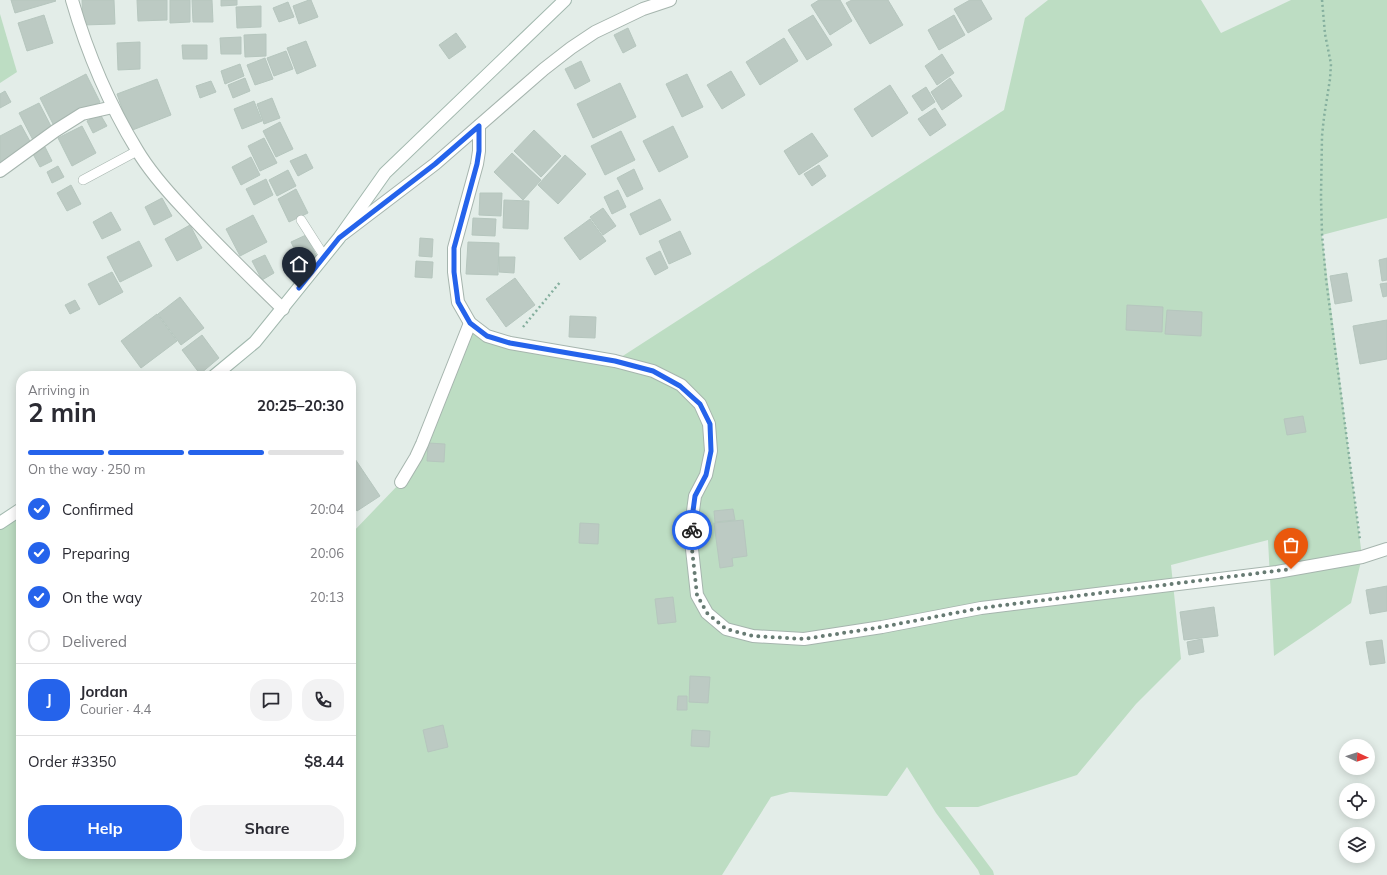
<!DOCTYPE html>
<meta charset="utf-8">
<style>
body{margin:0;font-family:Mulish,sans-serif;background:#f2f2f3;color:#2b2b33;height:100vh;display:flex;flex-direction:column;font-size:15px;white-space:nowrap}
*{box-sizing:border-box;margin:0}
p{font-size:13px;color:#7c7c81}
.icon{flex:none;width:22px;height:22px;fill:none;stroke:currentColor;stroke-width:2;stroke-linecap:round;stroke-linejoin:round}
.map{position:relative;flex:1;overflow:hidden}
.sheet{position:absolute;left:16px;top:371px;width:340px;height:488px;display:flex;flex-direction:column;background:#fff;border-radius:16px;box-shadow:0 2px 10px #0003}
.sheet>*{flex:none}
.needle{width:26px;rotate:93deg}
.tools{position:absolute;left:1339px;top:739px;display:grid;gap:8px}
.tools a{display:grid;place-items:center;width:36px;height:36px;border-radius:50%;background:#fff;box-shadow:0 2px 10px #0003;font-size:20px}
.pin{position:absolute;display:grid;place-items:center;width:34px;height:34px;color:#fff;margin:-41px -17px;border-radius:50% 50% 50% 0;rotate:-45deg;box-shadow:0 0 4px #0007}
.pin .icon{rotate:45deg}
.courier{position:absolute;display:grid;place-items:center;width:40px;height:40px;margin:-20px;border:3px solid #2563eb;border-radius:50%;background:#fff;color:#222;box-shadow:0 1px 5px #0007}
.headline em{font-style:normal;font-weight:700}
.headline div{display:flex;flex-direction:column-reverse}
.headline{display:flex;align-items:center;justify-content:space-between;height:68px;padding:0 12px}
h1{font-size:26px;font-weight:700;line-height:30px}
.bar{display:grid;grid-template-columns:repeat(4,1fr);gap:6px 4px;align-content:center;height:48px;padding:0 12px}
.bar i{height:5px;border-radius:3px;background:#e1e1e2}
.bar .on{background:#2563eb}
.bar p{grid-column:span 4}
.line{display:flex;align-items:center;gap:10px;padding:0 12px;border-top:1px solid #e1e1e2}
.line div{flex:1}
.round{display:grid;place-items:center;flex:none;width:42px;height:42px;border-radius:16px;background:#f2f2f3}
ol{padding:0 12px;list-style:none}
li{display:flex;align-items:center;gap:12px;height:44px}
li p{margin-inline-start:auto}
li .icon{padding:4px;border-radius:50%;background:#2563eb;color:#fff;stroke-width:4}
li:last-child{color:#7c7c81}
li i{width:22px;height:22px;border:2px solid #e1e1e2;border-radius:50%}
.action{display:flex;gap:8px;margin-top:auto;padding:8px 12px}
.action a{flex:1;height:46px;border-radius:16px;background:#2563eb;color:#fff;font-size:16px;font-weight:700;line-height:46px;text-align:center}
.action a+a{background:#f2f2f3;color:#2b2b33}
.map>svg:first-child{display:block}
.green{fill:#bdddc3}
.building{fill:#bccac3;stroke:#b6c6be}
.lines{fill:none;stroke-linecap:round;stroke-linejoin:round}
.service-casing{stroke:#a6b5ae;stroke-width:10}
.minor-casing{stroke:#a6b5ae;stroke-width:14}
.secondary-casing{stroke:#a2b8ae;stroke-width:14}
.path{stroke:#85af9e;stroke-width:2.5;stroke-dasharray:2 3;stroke-linecap:butt}
.service{stroke:#fff;stroke-width:9}
.minor{stroke:#fff;stroke-width:12}
.secondary{stroke:#fff;stroke-width:12}
.done{stroke:#677b73;stroke-width:4;stroke-dasharray:0 7.2}
.route{stroke:#2563eb;stroke-width:5}
</style>
<div class="map">
<svg width="1387" height="875" viewBox="0 0 1387 875">
<rect width="100%" height="100%" fill="#e3ede8"/>
<!-- green -->
<g class="green">
<path d="M1048,0H1201L1221,33L1291,0H1387V218L1322,235L1362,557L1351,603L1314,629L1274,656L1268,540L1171,565L1181,659L1136,704L1077,775L978,807H945L993,871L994,875H980L978,870L936,813L907,767L887,796L790,792L771,797L722,875H0V520L21,506V854H351V534L401,482L470,323L487,336L615,361L1004,110L1025,18Z"/>
<path d="M0,14L17,72L0,83Z"/>
</g>
<!-- building -->
<g class="building">
<path d="M11,0H55L56,1L15,13Z"/>
<path d="M82,0H114L115,24L83,25Z"/>
<path d="M137,0H167V20L138,21Z"/>
<path d="M170,0H190V22L170,23Z"/>
<path d="M192,0H212L213,22H193Z"/>
<path d="M221,0H237V5L221,6Z"/>
<path d="M309,0H311L318,17L299,24L293,6Z"/>
<path d="M819,0H840L852,21L830,35L811,5Z"/>
<path d="M852,0H888L903,25L870,44L846,3Z"/>
<path d="M970,0H981L992,19L968,33L954,9Z"/>
<path d="M288,2L294,17L279,22L273,8Z"/>
<path d="M261,6V27L237,28L236,7Z"/>
<path d="M44,15L53,43L27,51L18,23Z"/>
<path d="M813,15L832,45L807,60L788,30Z"/>
<path d="M954,15L965,35L939,50L928,30Z"/>
<path d="M628,28L636,46L623,53L614,35Z"/>
<path d="M456,33L466,47L449,59L439,45Z"/>
<path d="M266,34V56L245,57L244,35Z"/>
<path d="M241,37V54H221L220,38Z"/>
<path d="M784,38L798,61L760,85L746,62Z"/>
<path d="M306,41L316,66L297,74L287,48Z"/>
<path d="M140,42V69L118,70L117,43Z"/>
<path d="M182,45H207V59H183Z"/>
<path d="M286,51L293,69L274,76L267,58Z"/>
<path d="M942,54L954,73L937,85L925,66Z"/>
<path d="M265,58L273,79L255,85L247,65Z"/>
<path d="M581,61L590,81L575,89L565,69Z"/>
<path d="M240,64L244,76L225,84L221,71Z"/>
<path d="M731,71L745,95L722,109L707,85Z"/>
<path d="M86,74L100,102L54,126L40,98Z"/>
<path d="M687,74L703,107L682,117L666,84Z"/>
<path d="M245,78L250,91L233,98L228,85Z"/>
<path d="M950,78L962,96L942,110L931,92Z"/>
<path d="M157,79L171,115L130,131L117,94Z"/>
<path d="M211,81L216,92L200,98L196,86Z"/>
<path d="M620,83L636,117L593,138L577,104Z"/>
<path d="M890,85L908,113L872,137L854,109Z"/>
<path d="M926,87L935,102L922,111L912,96Z"/>
<path d="M5,91L11,102L0,108V94Z"/>
<path d="M272,98L280,118L264,124L257,104Z"/>
<path d="M254,101L262,121L242,129L234,109Z"/>
<path d="M39,103L53,130L33,140L19,113Z"/>
<path d="M935,108L946,125L930,136L918,119Z"/>
<path d="M100,114L107,126L93,133L87,121Z"/>
<path d="M280,122L293,149L276,157L263,131Z"/>
<path d="M21,125L32,145L0,162V136Z"/>
<path d="M82,126L96,153L72,166L58,138Z"/>
<path d="M673,126L688,157L659,172L643,141Z"/>
<path d="M534,130L561,156L541,177L514,151Z"/>
<path d="M621,131L635,160L605,175L591,146Z"/>
<path d="M812,133L828,156L799,175L784,151Z"/>
<path d="M264,138L277,163L260,171L248,146Z"/>
<path d="M45,147L52,161L40,167L33,154Z"/>
<path d="M512,153L541,180L523,200L494,172Z"/>
<path d="M306,154L313,168L298,176L290,161Z"/>
<path d="M565,155L586,174L558,204L538,185Z"/>
<path d="M251,157L260,175L241,185L232,167Z"/>
<path d="M819,165L826,176L812,186L804,174Z"/>
<path d="M58,166L64,177L52,183L47,172Z"/>
<path d="M634,169L643,189L627,197L617,178Z"/>
<path d="M288,170L296,186L277,196L269,180Z"/>
<path d="M266,179L273,195L254,205L246,189Z"/>
<path d="M71,185L81,204L67,211L57,193Z"/>
<path d="M296,189L308,213L289,222L278,199Z"/>
<path d="M618,190L626,207L612,214L604,197Z"/>
<path d="M480,193H502L501,216L479,215Z"/>
<path d="M162,198L172,216L154,225L145,207Z"/>
<path d="M660,199L671,220L640,235L630,214Z"/>
<path d="M504,200L529,201L528,229L503,228Z"/>
<path d="M603,208L616,226L603,235L590,217Z"/>
<path d="M111,212L121,230L102,239L93,222Z"/>
<path d="M253,215L267,242L240,256L226,229Z"/>
<path d="M473,218L496,219L495,236L472,235Z"/>
<path d="M590,219L606,241L580,260L564,238Z"/>
<path d="M190,225L202,248L177,261L165,239Z"/>
<path d="M680,231L691,254L669,264L659,241Z"/>
<path d="M306,235L317,257L302,265L291,242Z"/>
<path d="M420,238L433,239L432,257L419,256Z"/>
<path d="M139,241L152,266L120,282L107,257Z"/>
<path d="M468,242L499,243L498,275L466,274Z"/>
<path d="M660,251L668,268L655,275L646,258Z"/>
<path d="M265,255L274,273L262,280L252,261Z"/>
<path d="M499,257H515L514,273L499,272Z"/>
<path d="M1387,258V280L1382,281L1379,260Z"/>
<path d="M416,261L433,262L432,278L415,277Z"/>
<path d="M112,272L123,292L99,305L88,284Z"/>
<path d="M1347,273L1352,301L1335,304L1330,276Z"/>
<path d="M515,278L535,305L506,327L486,299Z"/>
<path d="M1387,283V296L1383,297L1380,284Z"/>
<path d="M180,297L204,328L181,345L158,314Z"/>
<path d="M75,300L80,309L70,314L65,305Z"/>
<path d="M1127,305L1163,307L1162,332L1126,330Z"/>
<path d="M1167,310L1202,312L1201,336L1165,334Z"/>
<path d="M157,314L177,341L141,368L121,341Z"/>
<path d="M570,316L596,317L595,338L569,337Z"/>
<path d="M1387,320V359L1360,364L1353,326Z"/>
<path d="M202,335L219,358L200,374L182,350Z"/>
<path d="M1303,416L1306,432L1287,435L1284,419Z"/>
<path d="M428,443L445,444L444,462L427,461Z"/>
<path d="M353,456L380,496L357,511L351,502V458Z"/>
<path d="M733,509L735,520L715,522L714,511Z"/>
<path d="M743,520L747,556L732,558L733,566L720,568L714,523Z"/>
<path d="M580,523L599,524L598,544L579,543Z"/>
<path d="M1387,586V611L1370,614L1366,590Z"/>
<path d="M673,597L676,622L658,624L655,599Z"/>
<path d="M1214,607L1218,636L1184,640L1180,612Z"/>
<path d="M1202,639L1204,652L1189,655L1187,642Z"/>
<path d="M1382,640L1385,663L1370,665L1366,642Z"/>
<path d="M690,676L710,677L708,703L689,702Z"/>
<path d="M678,696H687V710H677Z"/>
<path d="M443,725L448,747L428,752L423,730Z"/>
<path d="M692,730L710,731L709,747L691,746Z"/>
</g>
<g class="lines">
<!-- service casing -->
<g class="service-casing">
<g id="service">
<path d="M83,180L137,151"/>
<path d="M301,220L324,256"/>
</g>
</g>
<!-- minor casing -->
<g class="minor-casing">
<g id="minor">
<path d="M72,0C87,52 109,104 137,150C150,172 167,191 184,209C216,244 249,276 283,309"/>
<path d="M479,126V151L477,164L454,248V272L458,302L470,323L487,336L510,343L615,361L653,371L681,385L700,404L709,424L711,451L706,475L695,496L693,511L691,540L697,595L707,613L726,629L753,636L804,639L882,627L981,608L1277,572L1362,557L1387,549"/>
<path d="M0,171L55,131L82,114L113,107"/>
<path d="M343,234L435,164L544,69L571,48L595,32L618,21L643,9L670,0"/>
<path d="M401,482L416,457L422,444L470,323"/>
</g>
</g>
<!-- secondary casing -->
<g class="secondary-casing">
<g id="secondary">
<path d="M214,376L255,342L339,238L385,173L565,0"/>
<path d="M0,523L21,509"/>
</g>
</g>
<!-- path -->
<g class="path">
<path d="M1322,0L1325,34L1331,64L1330,79L1324,117L1322,136L1321,197L1322,234L1326,279L1360,540"/>
<path d="M523,327L561,281"/>
</g>
<!-- service -->
<use href="#service" class="service"/>
<!-- minor -->
<use href="#minor" class="minor"/>
<!-- secondary -->
<use href="#secondary" class="secondary"/>
</g>
<g class="lines">
<!-- done -->
<path class="done" d="M692,530L691,540L697,595L707,613L726,629L753,636L804,639L882,627L981,608L1291,569"/>
<!-- route -->
<path class="route" d="M299,288L339,238L435,164L479,126V151L477,164L454,248V272L458,302L470,323L487,336L510,343L615,361L653,371L680,386L700,404L710,424L711,451L706,475L695,496L693,511L692,530"/>
</g>
</svg>
<div class="tools">
<a><svg class="needle" viewBox="-14 -14 28 28"><path d="M0-13l5 13h-10z" fill="#e53935"/><path d="M0 13l5-13h-10z" fill="#7c7c81"/></svg></a>
<a><svg class="icon" aria-label="locate" viewBox="0 0 24 24"><circle cx="12" cy="12" r="6"/><path d="M12 2v4M12 18v4M2 12h4M18 12h4"/></svg></a>
<a><svg class="icon" aria-label="layers" viewBox="0 0 24 24"><path d="M12 4l9 5-9 5-9-5zM3 14l9 5 9-5"/></svg></a>
</div>
<div class="pin" style="left:1291px;top:569px;background:#ea580c"><svg class="icon" aria-label="bag" viewBox="0 0 24 24"><path d="M5 8h14l-1 12H6zM9 8a3 3 0 0 1 6 0"/></svg></div>
<div class="pin" style="left:299px;top:288px;background:#1f2937"><svg class="icon" aria-label="home" viewBox="0 0 24 24"><path d="M3 11l9-7 9 7M6 9v11h12V9"/></svg></div>
<div class="courier" style="left:692px;top:530px"><svg class="icon" aria-label="bike" viewBox="0 0 24 24"><circle cx="6" cy="16" r="4"/><circle cx="18" cy="16" r="4"/><path d="M6 16l4-8h5l3 8M10 8l3 8H6M13 5h3"/></svg></div>
<section class="sheet">
<div class="headline"><div><h1>2 min</h1><p>Arriving in</p></div><em>20:25–20:30</em></div>
<div class="bar"><i class="on"></i><i class="on"></i><i class="on"></i><i></i><p>On the way · 250 m</p></div>
<ol>
<li><svg class="icon" aria-label="check" viewBox="0 0 24 24"><path d="M5 12l5 5 9-10"/></svg>Confirmed<p>20:04</p></li>
<li><svg class="icon" aria-label="check" viewBox="0 0 24 24"><path d="M5 12l5 5 9-10"/></svg>Preparing<p>20:06</p></li>
<li><svg class="icon" aria-label="check" viewBox="0 0 24 24"><path d="M5 12l5 5 9-10"/></svg>On the way<p>20:13</p></li>
<li><i></i>Delivered</li>
</ol>
<div class="line" style="height:72px"><b class="round" style="background:#2563eb;color:#fff">J</b><div><b>Jordan</b><p>Courier · 4.4</p></div><a class="round"><svg class="icon" aria-label="chat" viewBox="0 0 24 24"><path d="M4 5h16v11H9l-5 4z"/></svg></a><a class="round"><svg class="icon" aria-label="phone" viewBox="0 0 24 24"><path d="M5 4h4l2 5-3 2q2 4 5 5l2-3 5 2v4C11 20 4 13 5 4z"/></svg></a></div>
<div class="line" style="height:52px"><div>Order #3350</div><b>$8.44</b></div>
<div class="action"><a>Help</a><a>Share</a></div>
</section>
</div>
